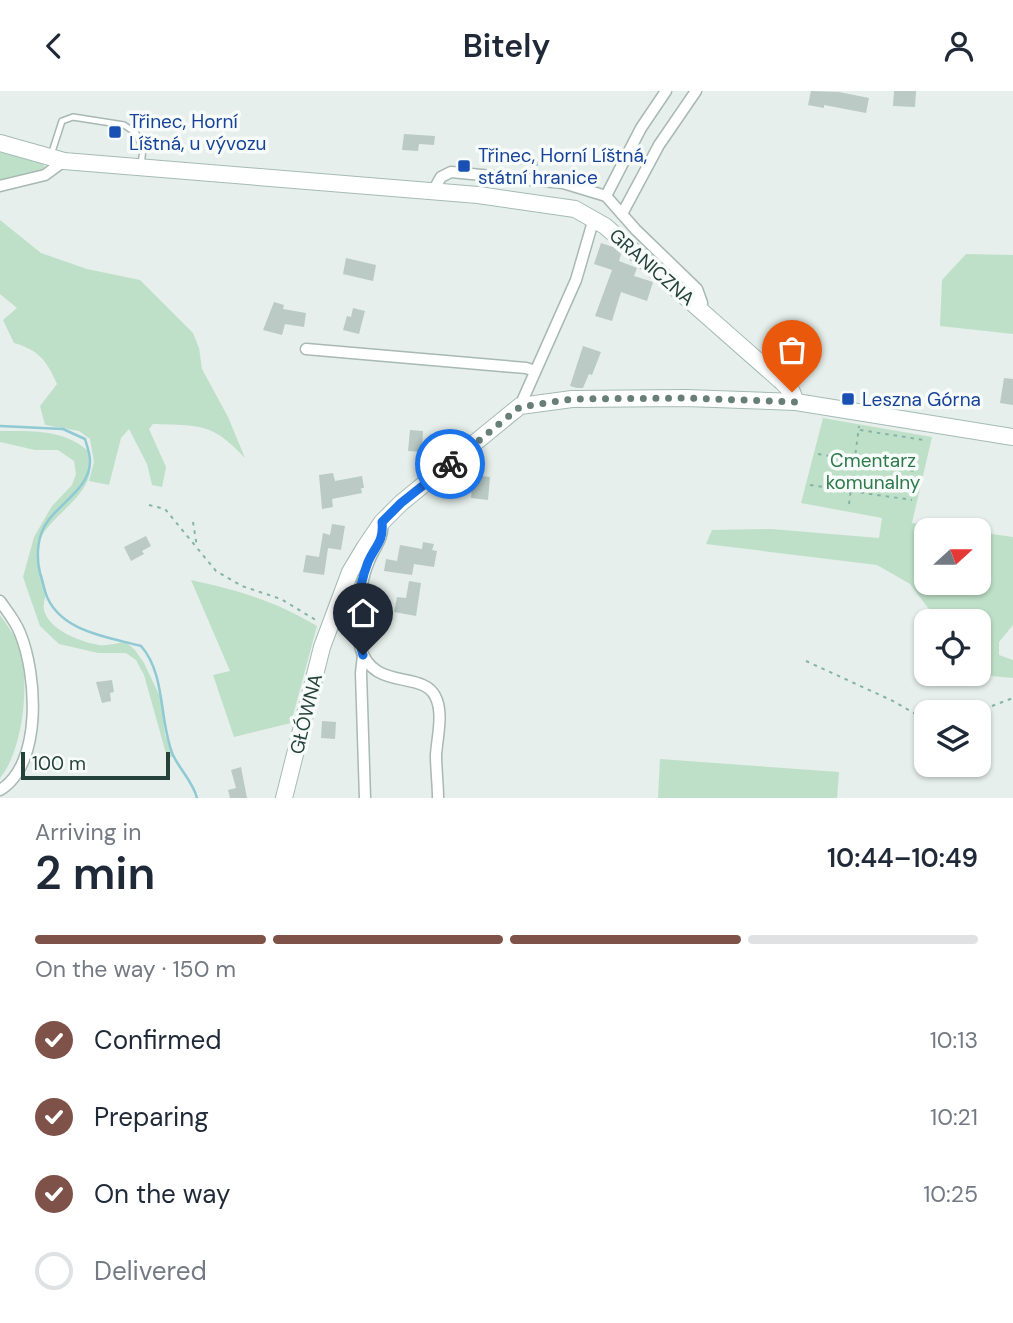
<!DOCTYPE html>
<meta charset="utf-8">
<style>
body{margin:0;font-family:"DM Sans",sans-serif;background:#f2f2f3;color:#1f2937;height:100vh;display:flex;flex-direction:column;font-size:26px;white-space:nowrap}
*{box-sizing:border-box;margin:0}
p{font-size:23px;color:#747a83}
.icon{flex:none;width:38px;height:38px;fill:none;stroke:currentColor;stroke-width:2;stroke-linecap:round;stroke-linejoin:round}
.map{position:relative;height:707px;overflow:hidden}
.drawer{display:flex;flex-direction:column;background:#fff;flex:1}
.drawer>*{flex:none}
.needle{width:46px;rotate:69deg}
.buttons{position:absolute;left:914px;top:427px;display:grid;gap:14px}
.buttons a{display:grid;place-items:center;width:77px;height:77px;border-radius:14px;background:#fff;box-shadow:0 2px 5px #0004;font-size:35px}
.scale{position:absolute;left:21px;bottom:18px;width:149px;box-sizing:border-box;padding-left:7px;border:4px solid #24423a;border-top:0;font-size:19px;line-height:24px;white-space:nowrap;color:#24423a;-webkit-text-stroke:5px #f7fbf9;paint-order:stroke}
.pin{position:absolute;display:grid;place-items:center;width:60px;height:60px;color:#fff;margin:-72px -30px;border-radius:50% 50% 50% 0;rotate:-45deg;box-shadow:0 0 7px #0007}
.pin .icon{rotate:45deg}
.courier{position:absolute;display:grid;place-items:center;width:70px;height:70px;margin:-35px;border:5px solid #1a73e8;border-radius:50%;background:#fff;color:#222;box-shadow:0 2px 9px #0007}
.summary em{font-style:normal;font-weight:600}
.summary div{display:flex;flex-direction:column-reverse}
.summary{display:flex;align-items:center;justify-content:space-between;height:119px;padding:0 35px}
h1{font-size:46px;font-weight:600;line-height:52px}
.bar{display:grid;grid-template-columns:repeat(4,1fr);gap:10px 7px;align-content:center;height:84px;padding:0 35px}
.bar i{height:9px;border-radius:5px;background:#e0e1e3}
.bar .selected{background:#7f5249}
.bar p{grid-column:span 4}
ol{padding:0 35px;list-style:none}
li{display:flex;align-items:center;gap:21px;height:77px}
li p{margin-inline-start:auto}
li .icon{padding:7px;border-radius:50%;background:#7f5249;color:#fff;stroke-width:4}
li:last-child{color:#747a83}
li i{width:38px;height:38px;border:4px solid #e0e1e3;border-radius:50%}
header{display:flex;justify-content:space-between;align-items:center;height:91px;padding:0 35px;background:#fff;font-size:32px;font-weight:600}
.map>svg:first-child{display:block}
.green{fill:#bfe0c8}
.lines{fill:none;stroke-linecap:round;stroke-linejoin:round}
.stream{stroke:#8ec9d4;stroke-width:2.5}
.building{fill:#bbcac4}
.lane-casing{stroke:#a8b8b2;stroke-width:8}
.street-casing{stroke:#a8b8b2;stroke-width:13}
.secondary-casing{stroke:#a4bbb3;stroke-width:18}
.path{stroke:#86b3a5;stroke-width:2;stroke-dasharray:3.5 5;stroke-linecap:butt}
.lane{stroke:#fff;stroke-width:5}
.street{stroke:#fff;stroke-width:10}
.secondary{stroke:#fff;stroke-width:16}
.done{stroke:#687f78;stroke-width:7;stroke-dasharray:0 12.6}
.route{stroke:#1a73e8;stroke-width:9}
.transit-dot{fill:#1a4fb4;stroke:#f7fbf9;stroke-width:2.5}
.labels{text-anchor:middle;dominant-baseline:central;stroke-width:7;stroke-linejoin:round;paint-order:stroke}
.transit-label{font-size:19px;fill:#164399;stroke:#f7fbf9;text-anchor:start}
.street-label{font-size:19px;fill:#24423a;stroke:#f7fbf9}
.park-label{font-size:19px;fill:#2d7a4b;stroke:#f7fbf9}
</style>
<header><svg class="icon" aria-label="back" viewBox="0 0 24 24"><path d="M15 5l-7 7 7 7"/></svg>Bitely<svg class="icon" aria-label="person" viewBox="0 0 24 24"><circle cx="12" cy="8" r="4"/><path d="M4 21q1-7 8-7t8 7"/></svg></header>
<div class="map">
<svg width="1013" height="707" viewBox="0 0 1013 707">
<rect width="100%" height="100%" fill="#e6efeb"/>
<!-- green -->
<g class="green">
<path d="M0,60L42,72L45,76C36,89 14,88 0,89Z"/>
<path d="M0,129L41,162L87,178L140,189L193,242L199,257L202,278L228,326L245,367C212,331 199,335 153,333L149,338L166,376L162,396L152,394L147,373L129,338L121,347L109,394L89,390L94,371L90,348L79,340L45,334L40,315L57,293C47,270 39,259 14,252L3,229L17,217L0,203Z"/>
<path d="M966,163L1013,164V243L940,235L942,189Z"/>
<path d="M823,327L932,346L912,432L964,439H926V492H978V441L1013,446V534L999,551V564L1013,569V587L969,583H978V530H938L910,493L877,474L706,453L712,439L771,438L879,447L882,427L801,412Z"/>
<path d="M0,340C30,340 63,338 87,359C105,403 47,421 38,454C34,468 42,482 45,496C48,505 41,512 45,522C52,540 81,551 99,554C107,555 117,552 126,551L135,559L144,572L163,612L165,644L173,666H167L144,584L136,569L126,562H98L59,553L40,535L23,486L34,446L52,415L72,394L76,383L74,370L58,359H35L0,351Z"/>
<path d="M191,489C240,500 273,509 317,535L291,632L234,646L213,584L230,580Z"/>
<path d="M0,524C3,528 16,547 18,551C31,586 24,658 0,687Z"/>
<path d="M660,668L839,681L837,707H658Z"/>
</g>
<g class="lines">
<!-- stream -->
<path class="stream" d="M0,335L63,338L85,348C87,355 90,363 90,369C91,396 61,411 48,430C37,444 36,465 40,482C43,490 44,500 48,508C64,541 108,546 141,555C166,583 159,631 173,664C180,679 193,691 197,707"/>
</g>
<!-- building -->
<g class="building">
<path d="M811,0L839,1L869,7L866,22L824,14V17L808,14Z"/>
<path d="M894,0H916L915,16L893,15Z"/>
<path d="M404,43L435,45L434,54L419,53L418,60L402,59Z"/>
<path d="M486,61L539,66L538,75L485,70Z"/>
<path d="M601,152L613,156L621,163L619,170L637,177L634,185L653,191L647,210L621,201L612,230L595,225L612,179L594,173Z"/>
<path d="M346,167L376,174L373,190L343,183Z"/>
<path d="M274,211L284,214L283,218L306,222L304,236L285,233L282,244L263,239Z"/>
<path d="M353,217L365,220L359,243L343,239L347,225L351,226Z"/>
<path d="M583,255L601,261L592,284L589,283L583,297H577L570,295Z"/>
<path d="M1004,287L1013,288V314L1000,312Z"/>
<path d="M410,339L423,340L422,361L408,360Z"/>
<path d="M333,382L335,390L362,385L364,397H361L362,402L332,408L333,416L322,418L319,384Z"/>
<path d="M473,384L490,386L488,409L471,407Z"/>
<path d="M332,433L345,435L341,459L328,457L324,484L303,481L306,464L319,466L323,442L330,444Z"/>
<path d="M146,445L151,455L142,460L144,463L131,470L124,456Z"/>
<path d="M423,451L434,453L432,459L437,460L434,476L414,473L412,484L384,480L386,468L397,470L400,454L422,458Z"/>
<path d="M409,490L421,492L416,525L394,521L397,506L406,507Z"/>
<path d="M112,589L114,601L110,602L111,610L102,612L96,591Z"/>
<path d="M322,630L336,631L335,648L321,647Z"/>
<path d="M241,676L247,707H230L228,699L236,697L231,679Z"/>
</g>
<g class="lines">
<!-- lane casing -->
<g class="lane-casing">
<path id="lane" d="M51,64L62,30L73,26L124,34L136,42L143,58L141,74"/>
</g>
<!-- street casing -->
<g class="street-casing">
<g id="street">
<path d="M0,95L45,84L64,70"/>
<path d="M433,100L441,86L451,81L563,92L606,105L636,139L697,198L702,212L699,218"/>
<path d="M606,105L641,37L666,0"/>
<path d="M622,123L659,54L696,0"/>
<path d="M306,258L526,277L535,280"/>
<path d="M520,315L576,189L594,127"/>
<path d="M382,431C384,448 375,455 369,470C360,491 354,533 360,555C372,601 422,579 435,605C444,621 437,647 436,664C436,678 438,693 438,707"/>
<path d="M0,510C7,520 16,531 20,542C37,583 43,673 0,699"/>
<path d="M363,564L361,582L365,707"/>
</g>
</g>
<!-- secondary casing -->
<g class="secondary-casing">
<g id="secondary">
<path d="M0,52L64,70L478,104L575,118L605,135L782,291L792,301L796,311"/>
<path d="M284,707L322,556L350,481L365,456L382,431L401,412L520,315L572,308L686,307L796,311L1013,346"/>
</g>
</g>
<!-- path -->
<g class="path">
<path d="M860,339L924,349"/>
<path d="M818,363L915,380"/>
<path d="M810,394L912,409"/>
<path d="M849,413L859,335"/>
<path d="M149,414L165,418L216,480L242,495L281,508L319,531"/>
<path d="M193,431L197,456"/>
<path d="M806,570L893,610L926,629"/>
<path d="M976,621L1013,607"/>
</g>
<!-- lane -->
<use href="#lane" class="lane"/>
<!-- street -->
<use href="#street" class="street"/>
<!-- secondary -->
<use href="#secondary" class="secondary"/>
</g>
<g class="lines">
<!-- done -->
<path class="done" d="M450,373L520,316L572,308L687,307L796,311L792,301"/>
<!-- route -->
<path class="route" d="M363,564C354,536 357,499 368,471C375,455 384,451 382,431L401,412L450,373"/>
</g>
<!-- markers -->
<g class="transit-dot">
<rect x="108" y="34" width="14" height="14" rx="3.5"/>
<rect x="457" y="68" width="14" height="14" rx="3.5"/>
<rect x="841" y="301" width="14" height="14" rx="3.5"/>
</g>
<g class="labels">
<!-- transit labels -->
<g class="transit-label">
<text x="129" y="30">Třinec, Horní<tspan x="129" dy="22">Líštná, u vývozu</tspan></text>
<text x="478" y="64">Třinec, Horní Líštná,<tspan x="478" dy="22">státní hranice</tspan></text>
<text x="862" y="308">Leszna Górna</text>
</g>
<!-- street labels -->
<g class="street-label">
<text transform="translate(652 176) rotate(41)">GRANICZNA</text>
<text transform="translate(306 623) rotate(-76)">GŁÓWNA</text>
</g>
<!-- park labels -->
<g class="park-label">
<text x="873" y="369">Cmentarz<tspan x="873" dy="22">komunalny</tspan></text>
</g>
</g>
</svg>
<div class="buttons">
<a><svg class="needle" viewBox="-14 -14 28 28"><path d="M0-13l5 13h-10z" fill="#e53935"/><path d="M0 13l5-13h-10z" fill="#747a83"/></svg></a>
<a><svg class="icon" aria-label="locate" viewBox="0 0 24 24"><circle cx="12" cy="12" r="6"/><path d="M12 2v4M12 18v4M2 12h4M18 12h4"/></svg></a>
<a><svg class="icon" aria-label="layers" viewBox="0 0 24 24"><path d="M12 4l9 5-9 5-9-5zM3 14l9 5 9-5"/></svg></a>
</div>
<div class="scale">100 m</div>
<div class="pin" style="left:792px;top:301px;background:#ea580c"><svg class="icon" aria-label="bag" viewBox="0 0 24 24"><path d="M5 8h14l-1 12H6zM9 8a3 3 0 0 1 6 0"/></svg></div>
<div class="pin" style="left:363px;top:564px;background:#1f2937"><svg class="icon" aria-label="home" viewBox="0 0 24 24"><path d="M3 11l9-7 9 7M6 9v11h12V9"/></svg></div>
<div class="courier" style="left:450px;top:373px"><svg class="icon" aria-label="bike" viewBox="0 0 24 24"><circle cx="6" cy="16" r="4"/><circle cx="18" cy="16" r="4"/><path d="M6 16l4-8h5l3 8M10 8l3 8H6M13 5h3"/></svg></div>
</div>
<section class="drawer">
<div class="summary"><div><h1>2 min</h1><p>Arriving in</p></div><em>10:44–10:49</em></div>
<div class="bar"><i class="selected"></i><i class="selected"></i><i class="selected"></i><i></i><p>On the way · 150 m</p></div>
<ol>
<li><svg class="icon" aria-label="check" viewBox="0 0 24 24"><path d="M5 12l5 5 9-10"/></svg>Confirmed<p>10:13</p></li>
<li><svg class="icon" aria-label="check" viewBox="0 0 24 24"><path d="M5 12l5 5 9-10"/></svg>Preparing<p>10:21</p></li>
<li><svg class="icon" aria-label="check" viewBox="0 0 24 24"><path d="M5 12l5 5 9-10"/></svg>On the way<p>10:25</p></li>
<li><i></i>Delivered</li>
</ol>
</section>
